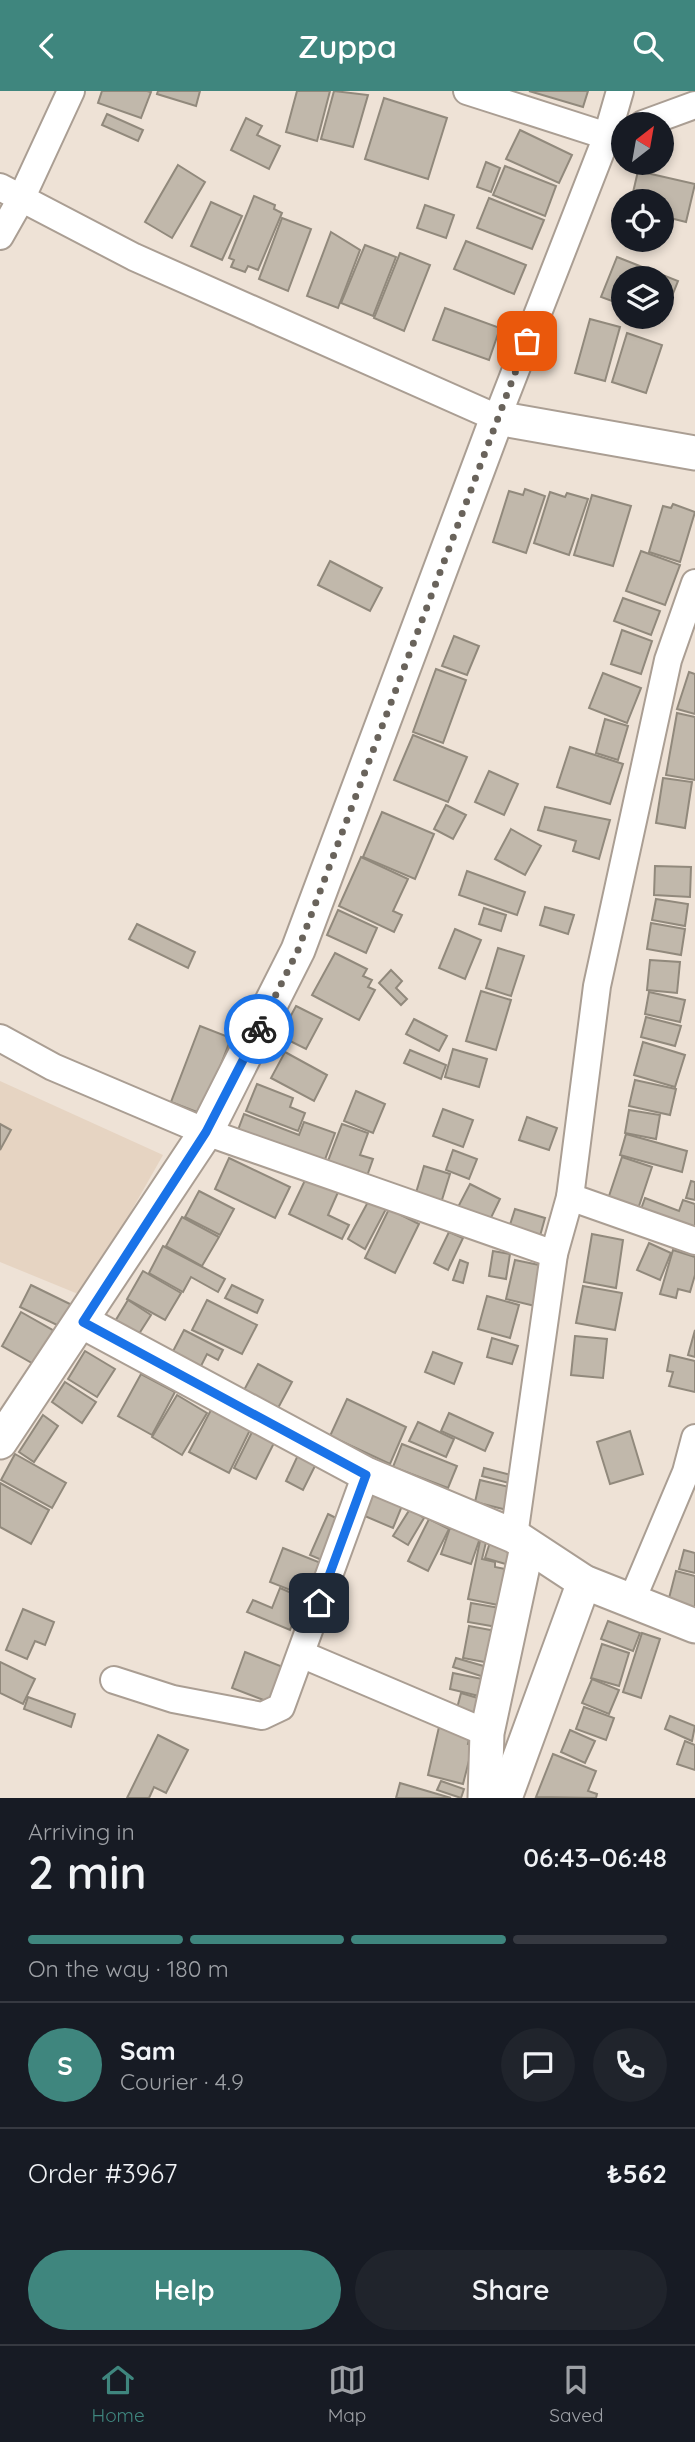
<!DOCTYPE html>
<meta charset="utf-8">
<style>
body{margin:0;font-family:Quicksand,sans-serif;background:#20242c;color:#f1f3f6;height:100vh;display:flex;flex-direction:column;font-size:26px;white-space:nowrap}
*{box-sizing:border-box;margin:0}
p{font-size:23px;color:#9ea1a6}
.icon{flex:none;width:38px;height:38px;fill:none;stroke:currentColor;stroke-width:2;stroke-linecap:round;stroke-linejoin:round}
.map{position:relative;height:1707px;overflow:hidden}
.sheet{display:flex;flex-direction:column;background:#171b24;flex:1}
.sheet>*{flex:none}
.needle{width:46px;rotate:31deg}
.buttons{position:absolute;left:611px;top:21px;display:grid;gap:14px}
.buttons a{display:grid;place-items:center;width:63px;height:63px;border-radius:50%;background:#171b24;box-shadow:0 4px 10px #0003;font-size:35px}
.pin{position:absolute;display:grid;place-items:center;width:60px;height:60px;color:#fff;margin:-30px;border-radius:14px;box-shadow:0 4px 10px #0006}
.courier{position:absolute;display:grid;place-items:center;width:70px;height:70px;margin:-35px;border:5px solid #1a73e8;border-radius:50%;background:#fff;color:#222;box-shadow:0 2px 9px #0007}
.head em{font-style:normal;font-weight:600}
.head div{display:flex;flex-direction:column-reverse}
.head{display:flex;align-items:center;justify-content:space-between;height:119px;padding:0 28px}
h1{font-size:46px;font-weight:600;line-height:52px}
.bar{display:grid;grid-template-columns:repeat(4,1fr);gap:10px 7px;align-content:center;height:84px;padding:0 28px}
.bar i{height:9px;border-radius:5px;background:#363941}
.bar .selected{background:#3f867e}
.bar p{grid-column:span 4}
.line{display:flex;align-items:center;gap:18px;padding:0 28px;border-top:2px solid #363941}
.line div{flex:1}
.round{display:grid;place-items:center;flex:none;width:74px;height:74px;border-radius:37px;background:#20242c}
.cta{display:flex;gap:14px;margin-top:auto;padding:14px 28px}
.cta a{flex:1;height:80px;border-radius:42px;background:#3f867e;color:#fff;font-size:28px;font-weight:600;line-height:80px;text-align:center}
.cta a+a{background:#20242c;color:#f1f3f6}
header{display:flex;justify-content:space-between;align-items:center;height:91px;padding:0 28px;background:#3f867e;color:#fff;font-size:32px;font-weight:600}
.dock{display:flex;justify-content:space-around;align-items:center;height:98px;border-top:2px solid #363941;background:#171b24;font-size:19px;color:#9ea1a6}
.dock a{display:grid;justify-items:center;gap:4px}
.dock .selected{color:#3f867e}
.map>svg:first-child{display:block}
.built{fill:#e6d4c2}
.building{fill:#c1b8ab;stroke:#91897c;stroke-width:2}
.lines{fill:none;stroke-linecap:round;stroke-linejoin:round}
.minor-casing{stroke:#aa9e93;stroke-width:30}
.tertiary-casing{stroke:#aa9e93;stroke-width:37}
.minor{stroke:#fff;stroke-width:26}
.tertiary{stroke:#fff;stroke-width:33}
.done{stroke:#69635b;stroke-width:7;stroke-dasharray:0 12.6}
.route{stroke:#1a73e8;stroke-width:9}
</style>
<header><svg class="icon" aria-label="back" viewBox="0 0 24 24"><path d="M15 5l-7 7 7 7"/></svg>Zuppa<svg class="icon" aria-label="search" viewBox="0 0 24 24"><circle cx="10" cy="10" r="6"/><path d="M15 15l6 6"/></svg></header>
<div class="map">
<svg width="695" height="1707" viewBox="0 0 695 1707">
<rect width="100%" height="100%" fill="#eee2d6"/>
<!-- built -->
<path class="built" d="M0,990L163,1064L83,1205L0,1171Z"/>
<!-- building -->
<g class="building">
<path d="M102,0H147L151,1L141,27L98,12Z"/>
<path d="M158,0H200L196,15L157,3Z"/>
<path d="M297,0H330L317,50L286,41Z"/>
<path d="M334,0L368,4L353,56L321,48Z"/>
<path d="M529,0H588L583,16Z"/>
<path d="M384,7L447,27L428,88L365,68Z"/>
<path d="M107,23L143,39L138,50L102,34Z"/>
<path d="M246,27L262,35L257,44L280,55L269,78L231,59Z"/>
<path d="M520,39L572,64L559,92L506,68Z"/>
<path d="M486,71L500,77L491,101L477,96Z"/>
<path d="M178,74L205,91L172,147L145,131Z"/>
<path d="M505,75L556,95L545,125L493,104Z"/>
<path d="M638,80L695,93L686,131L662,125V110H631Z"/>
<path d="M254,105L275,114L274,118L282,122L258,179L248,175L245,181L231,176L234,169L229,167Z"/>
<path d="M489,107L544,129L532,158L477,137Z"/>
<path d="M211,111L242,125L222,169L191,155Z"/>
<path d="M425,114L454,124L446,147L417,137Z"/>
<path d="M282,127L311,138L288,200L259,188Z"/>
<path d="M331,141L360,159L338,217L307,205Z"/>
<path d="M466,150L526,174L514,203L454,178Z"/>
<path d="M365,154L396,166L373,225L341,212Z"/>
<path d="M400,162L430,174L404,240L374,227Z"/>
<path d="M617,166L678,190L662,230L652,226H662V187H623V214L601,206Z"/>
<path d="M445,217L500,237L489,269L433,249Z"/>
<path d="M590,228L620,236L605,290L575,282Z"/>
<path d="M627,242L662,254L646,302L612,291Z"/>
<path d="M525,398L545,405L526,462L493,451L509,400L523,404Z"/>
<path d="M550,401L565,406L567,402L588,408L569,464L534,452Z"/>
<path d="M592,404L631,415L613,475L574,464Z"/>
<path d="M673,413L695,421L680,471L649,461L663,415L671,417Z"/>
<path d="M641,460L680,474L665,514L626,500Z"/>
<path d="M330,470L382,497L370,520L318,494Z"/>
<path d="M623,507L660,520L651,544L614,530Z"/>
<path d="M622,539L652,550L641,583L611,573Z"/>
<path d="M454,545L479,555L467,584L442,575Z"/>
<path d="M436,578L466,589L443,652L413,641Z"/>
<path d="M689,581L695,583V623L677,618Z"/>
<path d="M603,582L641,597L627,632L589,617Z"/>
<path d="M677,622L695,626V689L666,684Z"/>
<path d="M605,628L628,635L618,669L596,662Z"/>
<path d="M413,644L467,666L448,711L394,689Z"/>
<path d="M570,656L623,673L610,713L557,696Z"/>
<path d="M489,680L518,693L504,724L475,711Z"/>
<path d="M663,687L692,691L685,737L656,732Z"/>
<path d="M446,714L466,724L453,748L434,738Z"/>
<path d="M545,716L610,729L599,768L573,760L576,750L538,739Z"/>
<path d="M382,721L434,743L415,788L363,766Z"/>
<path d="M511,738L541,755L525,784L495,768Z"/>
<path d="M361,766L408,788L393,820L402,824L394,841L339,815Z"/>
<path d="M655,775L691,776L690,806L654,804Z"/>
<path d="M467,780L525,801L517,824L459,804Z"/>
<path d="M656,808L688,813L685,835L652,829Z"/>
<path d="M545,816L574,824L568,843L540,834Z"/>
<path d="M484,817L506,824L501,840L479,833Z"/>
<path d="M338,819L377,837L366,862L327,844Z"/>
<path d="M651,832L685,838L681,864L647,858Z"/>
<path d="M137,833L195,861L188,877L129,848Z"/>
<path d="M455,838L481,849L465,888L439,877Z"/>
<path d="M498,857L524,865L511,905L486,897Z"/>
<path d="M335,862L367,878L363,885L372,889L368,896L375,899L359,929L312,904Z"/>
<path d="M650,869L680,871L677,902L647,899Z"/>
<path d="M391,879L402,890L396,897L407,908L401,914L379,892Z"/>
<path d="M481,900L511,909L496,959L466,950Z"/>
<path d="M649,901L685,909L680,931L645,923Z"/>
<path d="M296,915L322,928L306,958L280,945Z"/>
<path d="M646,926L681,935L675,955L641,946Z"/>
<path d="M414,928L447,945L439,960L406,943Z"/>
<path d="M200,935L231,947L202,1023L171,1011Z"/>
<path d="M643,951L685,964L675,996L634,984Z"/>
<path d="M453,958L487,968L479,996L445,986Z"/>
<path d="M410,959L446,974L441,988L404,972Z"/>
<path d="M285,961L327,984L314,1010L271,987Z"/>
<path d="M635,989L676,998L670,1024L629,1015Z"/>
<path d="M257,993L293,1007L290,1016L305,1022L298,1040L246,1020Z"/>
<path d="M356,1000L385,1013L373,1042L344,1030Z"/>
<path d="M443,1018L473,1029L463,1056L433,1045Z"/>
<path d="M629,1019L660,1024L656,1048L625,1042Z"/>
<path d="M244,1023L299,1044L304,1031L335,1042L324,1071L238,1039Z"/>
<path d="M527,1026L557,1037L549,1059L519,1049Z"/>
<path d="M0,1033L11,1039L0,1059Z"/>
<path d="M342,1033L368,1042L360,1064L373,1068L367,1085L328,1070Z"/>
<path d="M626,1043L687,1060L682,1081L620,1064Z"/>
<path d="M453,1059L477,1068L469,1088L446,1079Z"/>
<path d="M622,1066L652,1076L637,1121L607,1111Z"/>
<path d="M229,1067L290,1096L275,1127L215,1098Z"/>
<path d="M424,1075L450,1083L441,1112L415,1105Z"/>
<path d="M307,1085L339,1099L328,1124L349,1134L342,1148L289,1123Z"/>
<path d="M691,1090L695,1091V1109L686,1107Z"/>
<path d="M470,1093L500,1108L488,1133L457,1118Z"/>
<path d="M199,1100L234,1118L220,1144L185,1126Z"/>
<path d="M645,1107L679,1120L683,1109L695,1113V1142L640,1121Z"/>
<path d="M369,1109L386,1118L365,1158L348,1148Z"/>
<path d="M389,1118L419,1133L395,1182L365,1167Z"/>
<path d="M515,1118L545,1127L540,1145L509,1137Z"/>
<path d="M182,1126L219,1146L202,1175L166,1155Z"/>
<path d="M449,1141L463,1147L448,1179L434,1172Z"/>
<path d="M592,1143L623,1149L616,1197L584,1191Z"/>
<path d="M649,1152L671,1162L660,1189L637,1179Z"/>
<path d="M163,1155L225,1188L218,1201L191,1186L183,1201L149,1182Z"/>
<path d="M673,1159L695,1166V1184L690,1201L678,1198L676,1207L660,1203Z"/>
<path d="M493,1160L510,1163L506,1188L489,1185Z"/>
<path d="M460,1169L468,1172L463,1192L453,1189Z"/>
<path d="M515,1169L544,1175L535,1215L506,1208Z"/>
<path d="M143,1180L181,1202L165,1229L127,1208Z"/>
<path d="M31,1194L72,1214L61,1236L20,1216Z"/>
<path d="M232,1194L263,1209L257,1222L225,1207Z"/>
<path d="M583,1195L622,1202L615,1239L576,1232Z"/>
<path d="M487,1205L519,1214L510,1247L478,1238Z"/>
<path d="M128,1209L151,1224L137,1246L114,1232Z"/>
<path d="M207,1209L257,1234L242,1263L192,1239Z"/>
<path d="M21,1221L56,1241L37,1275L2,1255Z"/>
<path d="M184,1239L223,1259L218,1269L207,1263L199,1279L171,1264Z"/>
<path d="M695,1239V1266L688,1264Z"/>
<path d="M575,1245L607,1248L603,1287L571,1284Z"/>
<path d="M492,1247L518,1255L512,1273L487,1266Z"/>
<path d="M85,1260L115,1278L97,1306L68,1288Z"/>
<path d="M433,1261L462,1272L454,1293L425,1281Z"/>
<path d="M670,1264L695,1270V1301L669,1295L673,1281L667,1280Z"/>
<path d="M258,1273L292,1291L277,1319L243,1301Z"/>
<path d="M141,1283L175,1301L152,1344L118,1325Z"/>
<path d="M65,1291L96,1311L82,1332L52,1311Z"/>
<path d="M177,1304L207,1322L182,1364L152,1346Z"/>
<path d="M347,1308L406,1336L390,1373L330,1345Z"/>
<path d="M212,1317L251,1337L229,1382L189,1361Z"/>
<path d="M449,1322L493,1342L485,1360L441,1340Z"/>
<path d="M43,1324L58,1335L34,1371L19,1361Z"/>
<path d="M418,1331L454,1348L446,1366L409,1350Z"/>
<path d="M254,1337L276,1348L256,1388L234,1377Z"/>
<path d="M630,1340L643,1383L610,1393L597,1351Z"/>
<path d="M402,1353L457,1375L448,1397L393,1376Z"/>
<path d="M15,1363L66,1392L52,1417L1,1389Z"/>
<path d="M298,1364L316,1373L303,1399L286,1390Z"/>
<path d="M484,1377L515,1385L513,1393L482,1385Z"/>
<path d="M480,1389L513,1397L507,1419L475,1411Z"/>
<path d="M0,1392L49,1419L31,1453L0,1436Z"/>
<path d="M371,1396L404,1410L393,1437L360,1423Z"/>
<path d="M410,1418L424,1427L408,1454L393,1445Z"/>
<path d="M328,1423L342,1430L324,1470L310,1464Z"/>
<path d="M429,1428L449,1438L428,1480L408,1470Z"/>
<path d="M450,1437L480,1447L471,1473L441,1463Z"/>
<path d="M481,1445L487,1447L482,1468L495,1471V1476L510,1479L503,1515L468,1508Z"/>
<path d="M491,1448L514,1455L509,1474L485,1467Z"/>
<path d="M283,1457L321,1472L308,1506L270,1491Z"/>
<path d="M684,1459L695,1462V1482L679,1478Z"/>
<path d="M676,1480L695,1485V1518L668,1511Z"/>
<path d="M280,1497L303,1507L290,1539L247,1521L253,1509L272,1517Z"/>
<path d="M471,1512L500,1517L497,1536L468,1531Z"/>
<path d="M23,1518L54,1531L45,1554L35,1550L27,1568L6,1559Z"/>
<path d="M608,1530L640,1542L633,1560L601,1548Z"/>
<path d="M469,1535L496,1540L490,1572L463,1567Z"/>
<path d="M642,1542L660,1548L641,1607L623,1601Z"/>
<path d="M602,1553L629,1562L619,1595L591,1587Z"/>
<path d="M245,1561L288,1578L274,1613L232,1597Z"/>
<path d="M456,1567L487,1576L484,1586L453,1576Z"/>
<path d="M0,1571L35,1588L23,1613L0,1602Z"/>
<path d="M453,1582L487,1589L483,1606L450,1598Z"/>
<path d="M592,1588L619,1599L609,1623L582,1612Z"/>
<path d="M461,1602L481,1608L476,1627L456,1621Z"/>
<path d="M28,1606L75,1623L71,1636L24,1618Z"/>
<path d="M584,1616L614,1627L606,1649L576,1638Z"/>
<path d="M670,1625L695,1635L692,1650L665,1638Z"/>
<path d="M439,1636L470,1643L468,1653L473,1654L463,1693L428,1684Z"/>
<path d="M570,1639L595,1650L585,1672L561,1661Z"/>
<path d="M158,1644L188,1659L166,1702L154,1696L149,1707H127Z"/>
<path d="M685,1650L695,1654V1679L677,1673Z"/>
<path d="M553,1663L596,1680L588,1700L597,1703L596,1707L536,1706Z"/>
<path d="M441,1690L464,1698L461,1707L437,1699Z"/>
<path d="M400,1692L451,1707H396Z"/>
</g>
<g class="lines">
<!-- minor casing -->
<g class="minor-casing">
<g id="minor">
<path d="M467,0L607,45L622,40"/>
<path d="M643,33L695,14"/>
<path d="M0,96L134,166L497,327L607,45L620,0"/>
<path d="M0,145L21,108L71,0"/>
<path d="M0,947L53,976L206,1041L554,1163"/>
<path d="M570,1106L695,1150"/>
<path d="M514,1445L554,1163L570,1106L597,895L668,569L695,492"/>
<path d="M632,1509L686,1381L695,1347"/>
<path d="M301,1563L487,1642"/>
<path d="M114,1589L173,1608L262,1625L281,1616L366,1383"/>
</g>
</g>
<!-- tertiary casing -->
<g class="tertiary-casing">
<g id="tertiary">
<path d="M83,1231L366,1383L514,1445L584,1491L695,1535"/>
<path d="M0,1351L206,1041L298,859L497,327L695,362"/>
<path d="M485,1707L487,1642L527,1456"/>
<path d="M505,1707L584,1491"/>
</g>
</g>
<!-- minor -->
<use href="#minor" class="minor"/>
<!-- tertiary -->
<use href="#tertiary" class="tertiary"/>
</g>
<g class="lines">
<!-- done -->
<path class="done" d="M259,938L298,859L527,250"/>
<!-- route -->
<path class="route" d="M259,938L206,1041L83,1231L366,1384L319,1512"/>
</g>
</svg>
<div class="buttons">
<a><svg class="needle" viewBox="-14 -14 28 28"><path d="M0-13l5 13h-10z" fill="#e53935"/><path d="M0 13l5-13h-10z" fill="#9ea1a6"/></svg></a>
<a><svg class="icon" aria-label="locate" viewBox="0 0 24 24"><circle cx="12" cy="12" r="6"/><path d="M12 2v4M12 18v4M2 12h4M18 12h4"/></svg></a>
<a><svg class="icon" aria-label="layers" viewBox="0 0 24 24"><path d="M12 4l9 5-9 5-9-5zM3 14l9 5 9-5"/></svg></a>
</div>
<div class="pin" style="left:527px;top:250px;background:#ea580c"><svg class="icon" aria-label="bag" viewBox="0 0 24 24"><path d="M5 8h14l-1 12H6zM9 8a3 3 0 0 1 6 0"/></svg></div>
<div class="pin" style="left:319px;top:1512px;background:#1f2937"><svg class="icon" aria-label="home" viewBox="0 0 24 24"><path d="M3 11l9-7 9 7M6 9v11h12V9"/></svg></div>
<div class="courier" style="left:259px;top:938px"><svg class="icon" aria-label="bike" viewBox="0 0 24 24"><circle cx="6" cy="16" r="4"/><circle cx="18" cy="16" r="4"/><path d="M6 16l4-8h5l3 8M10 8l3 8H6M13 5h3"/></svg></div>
</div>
<section class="sheet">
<div class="head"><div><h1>2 min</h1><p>Arriving in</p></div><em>06:43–06:48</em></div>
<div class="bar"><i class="selected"></i><i class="selected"></i><i class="selected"></i><i></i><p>On the way · 180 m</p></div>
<div class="line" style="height:126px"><b class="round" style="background:#3f867e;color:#fff">S</b><div><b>Sam</b><p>Courier · 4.9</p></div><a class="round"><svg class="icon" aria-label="chat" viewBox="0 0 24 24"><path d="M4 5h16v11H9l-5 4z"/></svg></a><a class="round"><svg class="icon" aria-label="phone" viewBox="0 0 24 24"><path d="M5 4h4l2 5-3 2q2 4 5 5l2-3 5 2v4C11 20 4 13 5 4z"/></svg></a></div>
<div class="line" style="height:91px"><div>Order #3967</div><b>₺562</b></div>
<div class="cta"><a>Help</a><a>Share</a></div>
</section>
<nav class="dock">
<a class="selected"><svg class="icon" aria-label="home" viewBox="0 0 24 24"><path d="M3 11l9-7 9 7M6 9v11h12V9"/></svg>Home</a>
<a><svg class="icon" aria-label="map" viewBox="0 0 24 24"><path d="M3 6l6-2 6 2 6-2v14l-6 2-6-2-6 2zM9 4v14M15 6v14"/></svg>Map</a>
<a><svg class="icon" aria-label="saved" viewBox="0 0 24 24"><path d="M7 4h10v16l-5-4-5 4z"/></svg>Saved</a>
</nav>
